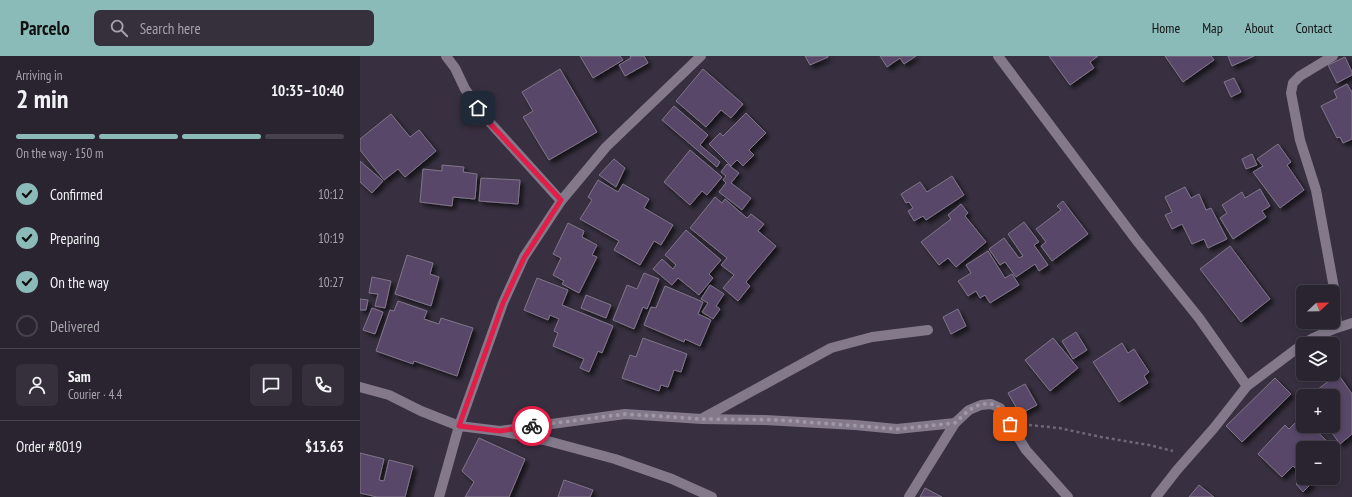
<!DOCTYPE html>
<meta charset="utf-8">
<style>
body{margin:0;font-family:"PT Sans Narrow",sans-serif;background:#36303c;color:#f1f3f6;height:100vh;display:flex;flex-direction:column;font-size:15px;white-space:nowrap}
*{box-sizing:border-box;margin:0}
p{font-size:13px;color:#a5a4ab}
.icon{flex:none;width:22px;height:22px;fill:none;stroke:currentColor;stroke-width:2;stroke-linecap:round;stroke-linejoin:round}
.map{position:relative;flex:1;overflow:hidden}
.panel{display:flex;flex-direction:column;background:#2a2430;width:360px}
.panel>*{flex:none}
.needle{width:26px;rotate:68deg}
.buttons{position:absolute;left:936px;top:229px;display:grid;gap:8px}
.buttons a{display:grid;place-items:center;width:44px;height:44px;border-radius:6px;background:#2a2430;box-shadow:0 2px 6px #0003,0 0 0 1px #46414c;font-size:20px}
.pin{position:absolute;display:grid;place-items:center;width:34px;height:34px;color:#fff;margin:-17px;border-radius:8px;box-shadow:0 2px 6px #0006}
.courier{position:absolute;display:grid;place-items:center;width:40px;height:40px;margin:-20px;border:3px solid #e11d48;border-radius:50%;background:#fff;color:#222;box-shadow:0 1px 5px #0007}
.summary em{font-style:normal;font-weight:600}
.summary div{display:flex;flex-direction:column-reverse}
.summary{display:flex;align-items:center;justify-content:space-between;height:68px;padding:0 16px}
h1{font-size:26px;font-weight:600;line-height:30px}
.bar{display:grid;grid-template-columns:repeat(4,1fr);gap:6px 4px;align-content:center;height:48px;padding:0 16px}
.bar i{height:5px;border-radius:3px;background:#46414c}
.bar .on{background:#8bbbb9}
.bar p{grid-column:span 4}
.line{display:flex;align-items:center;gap:10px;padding:0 16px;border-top:1px solid #46414c}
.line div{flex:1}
.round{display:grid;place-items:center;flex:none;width:42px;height:42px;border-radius:6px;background:#36303c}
ol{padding:0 16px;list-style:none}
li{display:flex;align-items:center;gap:12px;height:44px}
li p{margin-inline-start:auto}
li .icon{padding:4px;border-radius:50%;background:#8bbbb9;color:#111;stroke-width:4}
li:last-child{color:#a5a4ab}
li i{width:22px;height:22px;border:2px solid #46414c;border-radius:50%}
header{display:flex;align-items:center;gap:24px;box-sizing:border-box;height:56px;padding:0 20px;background:#8bbbb9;color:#111}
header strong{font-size:19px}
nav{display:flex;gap:22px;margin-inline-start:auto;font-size:14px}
.search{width:280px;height:36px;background:#36303c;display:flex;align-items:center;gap:10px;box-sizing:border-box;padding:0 14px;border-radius:6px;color:#a5a4ab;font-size:15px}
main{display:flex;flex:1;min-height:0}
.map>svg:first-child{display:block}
.building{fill:#584667;stroke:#807689;filter:url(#shadow)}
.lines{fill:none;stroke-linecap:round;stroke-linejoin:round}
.path{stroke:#6f6776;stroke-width:2.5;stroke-dasharray:3 3;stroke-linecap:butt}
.minor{stroke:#83798b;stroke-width:10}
.done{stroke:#9e97a4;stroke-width:4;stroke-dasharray:0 7.2}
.route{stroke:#e11d48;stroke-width:5}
</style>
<header>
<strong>Parcelo</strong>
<div class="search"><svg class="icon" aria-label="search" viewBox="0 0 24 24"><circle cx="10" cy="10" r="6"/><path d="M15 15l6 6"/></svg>Search here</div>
<nav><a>Home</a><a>Map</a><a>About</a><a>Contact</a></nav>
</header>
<main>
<section class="panel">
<div class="summary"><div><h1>2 min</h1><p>Arriving in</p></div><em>10:35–10:40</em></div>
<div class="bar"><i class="on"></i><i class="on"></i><i class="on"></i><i></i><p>On the way · 150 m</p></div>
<ol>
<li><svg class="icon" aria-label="check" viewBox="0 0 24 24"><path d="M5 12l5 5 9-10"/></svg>Confirmed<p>10:12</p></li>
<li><svg class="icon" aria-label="check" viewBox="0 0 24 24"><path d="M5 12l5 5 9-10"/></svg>Preparing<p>10:19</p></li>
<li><svg class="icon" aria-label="check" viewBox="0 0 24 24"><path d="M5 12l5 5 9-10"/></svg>On the way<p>10:27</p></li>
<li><i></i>Delivered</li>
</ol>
<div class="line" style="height:72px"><a class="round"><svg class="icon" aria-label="person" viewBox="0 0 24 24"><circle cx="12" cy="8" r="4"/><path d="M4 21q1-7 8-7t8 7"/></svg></a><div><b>Sam</b><p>Courier · 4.4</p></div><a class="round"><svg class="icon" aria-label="chat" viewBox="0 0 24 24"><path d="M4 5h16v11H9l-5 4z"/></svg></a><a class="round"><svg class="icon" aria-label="phone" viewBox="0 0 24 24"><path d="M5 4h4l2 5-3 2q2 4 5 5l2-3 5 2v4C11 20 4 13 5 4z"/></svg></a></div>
<div class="line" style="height:52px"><div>Order #8019</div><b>$13.63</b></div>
</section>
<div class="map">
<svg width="992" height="441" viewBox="0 0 992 441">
<defs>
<filter id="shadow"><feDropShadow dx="3.5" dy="3.5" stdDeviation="2" flood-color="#0009"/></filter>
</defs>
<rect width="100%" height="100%" fill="#383040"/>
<!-- building -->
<g class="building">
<path d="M220,0H260L263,4L233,22Z"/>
<path d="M270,0H284L288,7L265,20L259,9L271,2Z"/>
<path d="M445,0H468V1L450,9Z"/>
<path d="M520,0H556L544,8L540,2L527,11Z"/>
<path d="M689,0H738L730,6L734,12L710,29Z"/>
<path d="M805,0H851L854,4L823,26Z"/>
<path d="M868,0H894L872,10Z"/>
<path d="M985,1L992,16V19L977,27L968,9Z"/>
<path d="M200,13L237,76L189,104L163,61L173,55L162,36Z"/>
<path d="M343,13L383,48L371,62L361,54L346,71L316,45Z"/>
<path d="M874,22L881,36L871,41L864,26Z"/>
<path d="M987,28L991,35H992V83L983,87L980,81L977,82L961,50L977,42L974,35Z"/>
<path d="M314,50L348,79L340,89L360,106L357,111L302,64Z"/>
<path d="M386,57L406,77L389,94L394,99L383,110L377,104L371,110L349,88L360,77L363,80Z"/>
<path d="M31,58L50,81L59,74L76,95L45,121L38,113L24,124L0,94V83Z"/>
<path d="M918,88L931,106L927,109L944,134L920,152L893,116L903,110L897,103Z"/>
<path d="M330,94L362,121L347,139L342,135L330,149L304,126Z"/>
<path d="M892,98L897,109L886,113L882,103Z"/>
<path d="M254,103L265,112L256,131L239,119Z"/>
<path d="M0,105L23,125L12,137L0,126Z"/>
<path d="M367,108L379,117L371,127L391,142L382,154L359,136L366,127L363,124L366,120L361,116Z"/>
<path d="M82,109L104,111L103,116L117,118L115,143L93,141L92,150L60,146L63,113L82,115Z"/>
<path d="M592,120L604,139L566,164L563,160L554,165L548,155L553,152L549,146L546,147L541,138L560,126L567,136Z"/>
<path d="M121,122L160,124L158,148L119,145Z"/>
<path d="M238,124L258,136L263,128L289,143L284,152L313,169L301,189L294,185L280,209L254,194L259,185L220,163L232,144L228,141Z"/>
<path d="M825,131L831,142L839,138L846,154L851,152L867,183L848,192L844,183L832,188L822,168L812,173L805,159L812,156L805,141Z"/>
<path d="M900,133L910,150L902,155L906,161L873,183L860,162L867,157L862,149L882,136L885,142Z"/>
<path d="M355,141L362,147L365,143L387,162L391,158L404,168L398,175L416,190L386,226L390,230L378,245L363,232L374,219L361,209L367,202L330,172Z"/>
<path d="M703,145L728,178L692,205L681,190L686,186L676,173L701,154L697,150Z"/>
<path d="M601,148L608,157L605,160L626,186L596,211L588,202L579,209L561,186L591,163L588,159Z"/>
<path d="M664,166L679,186L674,189L688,209L679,215L675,208L656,221L645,206L640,209L629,193L644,182L659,202L663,200L648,178Z"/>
<path d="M208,167L224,175L222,181L237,189L232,199L237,201L219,237L202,228L204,225L193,219L201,202L193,198Z"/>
<path d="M326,174L361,204L349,218L353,222L339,239L318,222L312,229L293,213L302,203L313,213L316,209L305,199Z"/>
<path d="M870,190L910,243L881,266L840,213Z"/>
<path d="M628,195L645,222L652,218L659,229L630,247L625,239L620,242L616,235L608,240L598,225L611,217L606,209Z"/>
<path d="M47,199L73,207L70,218L79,221L71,250L35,238Z"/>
<path d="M284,217L299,223L287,253L283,251L274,273L253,264L267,229L277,233Z"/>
<path d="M12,221L31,225L25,252L15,250L18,238L9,237Z"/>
<path d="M177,222L208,234L202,249L253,270L242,297L238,295L229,316L220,312L224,303L193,290L198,277L194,275L199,263L190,259L188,264L164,254Z"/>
<path d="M350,229L364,238L356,250L360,253L353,263L342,256L348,247L341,243Z"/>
<path d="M305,230L343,246L338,258L351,264L340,290L325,283L324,286L284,269L291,251L296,252Z"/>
<path d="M226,239L251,249L246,262L221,252Z"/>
<path d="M0,243L8,244L6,254H0Z"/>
<path d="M38,245L67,255L64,263L79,268L81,262L113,272L97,320L54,305L53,308L16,295L30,254L34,255Z"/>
<path d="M12,252L23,256L15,278L3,274Z"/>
<path d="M598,253L606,270L591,278L583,261Z"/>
<path d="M716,276L727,294L713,303L702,285Z"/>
<path d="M283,282L327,298L321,316L314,314L308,331L301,329L299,335L262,322L270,299L276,301Z"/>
<path d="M693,282L718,312L690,335L665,304Z"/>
<path d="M762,287L768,297L774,293L789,316L784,320L788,327L759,346L733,306Z"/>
<path d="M943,300V312L938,304Z"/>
<path d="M978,318L992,338V378L980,388L967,370H973V340H949Z"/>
<path d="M915,322L931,338L882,386L866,370Z"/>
<path d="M665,328L677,349L660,358L648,337Z"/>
<path d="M941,361L943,363V370H951L967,385L960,392H943V410L938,415L933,410L922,421L898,398L925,369L929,373Z"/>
<path d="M119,382L165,403L149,441H105L114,426L102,415Z"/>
<path d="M0,397L24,403L19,424L24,425L29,404L53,410L45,441H17L0,437Z"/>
<path d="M943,421L947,422L952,427L943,436L936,428Z"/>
<path d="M204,424L233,434L230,441H198Z"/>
<path d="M839,429L854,441H829Z"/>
<path d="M565,432L582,441H560Z"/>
</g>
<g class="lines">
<!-- path -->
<path class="path" d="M669,369L699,372L741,381L789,389L813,395"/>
<!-- minor -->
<g class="minor">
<path d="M86,0L95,12L105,33L125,61L201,145"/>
<path d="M638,0L777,185L839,262L887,330"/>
<path d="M973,0L940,20L933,27L931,37L940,84L956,134L974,232L977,271"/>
<path d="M943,288C958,278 975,272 992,267"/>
<path d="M0,331L29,339L61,355L99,370L140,375L184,384L255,403L312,423L352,441"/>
<path d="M343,362L471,292L512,281L568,274"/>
<path d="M140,375L265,358L342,363L405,364L495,369L537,373L595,367"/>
<path d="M79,441L99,370L143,247L164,201L201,145L246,91L341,0"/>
<path d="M549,441L595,367L609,354L621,349L631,348L640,352L666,394L708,441"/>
<path d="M796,441L817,414L854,372L887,330L943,288"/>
</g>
</g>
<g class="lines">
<!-- done -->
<path class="done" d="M172,370L265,358L342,363L420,364L537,373L595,367L609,354L621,348H631L640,352L650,368"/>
<!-- route -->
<path class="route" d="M118,52L124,61L201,144L164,202L143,247L99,370L140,375L172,370"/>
</g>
</svg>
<div class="buttons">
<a><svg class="needle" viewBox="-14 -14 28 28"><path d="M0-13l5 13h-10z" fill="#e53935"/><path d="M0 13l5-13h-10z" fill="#a5a4ab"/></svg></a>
<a><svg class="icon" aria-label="layers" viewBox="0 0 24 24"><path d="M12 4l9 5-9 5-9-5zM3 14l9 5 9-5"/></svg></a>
<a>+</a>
<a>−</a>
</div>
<div class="pin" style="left:650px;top:368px;background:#ea580c"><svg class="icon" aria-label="bag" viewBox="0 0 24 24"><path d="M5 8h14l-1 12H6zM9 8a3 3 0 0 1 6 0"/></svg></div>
<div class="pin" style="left:118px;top:52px;background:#1f2937"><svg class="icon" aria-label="home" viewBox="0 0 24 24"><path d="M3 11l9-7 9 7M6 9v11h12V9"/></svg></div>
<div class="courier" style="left:172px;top:370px"><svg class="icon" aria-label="bike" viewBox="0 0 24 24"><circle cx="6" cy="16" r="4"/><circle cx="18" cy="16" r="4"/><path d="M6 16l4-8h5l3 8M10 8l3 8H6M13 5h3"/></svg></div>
</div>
</main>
